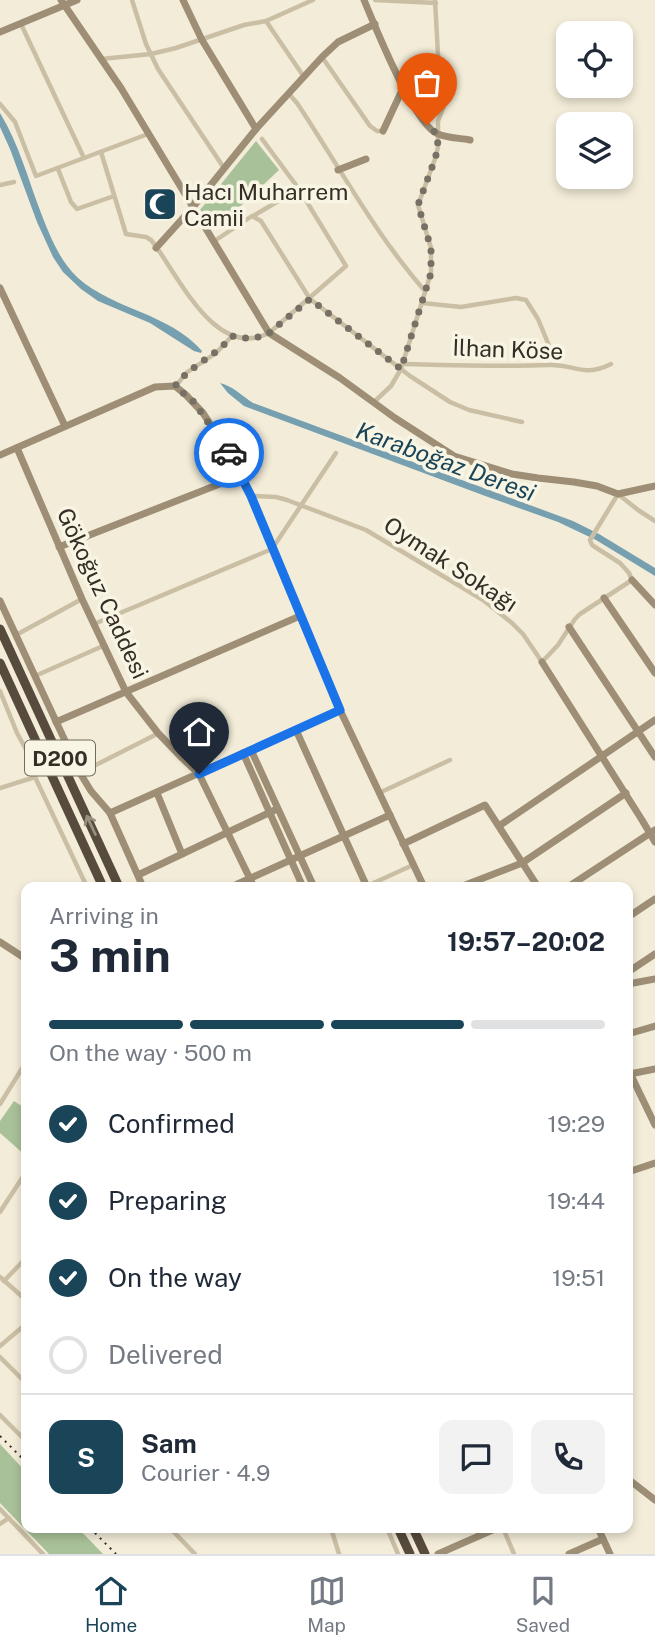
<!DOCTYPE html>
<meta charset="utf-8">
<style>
body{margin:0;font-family:"Public Sans",sans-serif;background:#f2f2f3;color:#1f2937;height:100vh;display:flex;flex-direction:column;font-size:26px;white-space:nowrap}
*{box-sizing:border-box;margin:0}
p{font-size:23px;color:#747a83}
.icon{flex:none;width:38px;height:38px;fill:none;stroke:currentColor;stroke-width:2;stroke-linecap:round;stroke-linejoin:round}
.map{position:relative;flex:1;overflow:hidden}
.sheet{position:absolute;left:21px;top:882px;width:612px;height:651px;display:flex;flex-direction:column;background:#fff;border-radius:14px;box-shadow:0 4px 10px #0003}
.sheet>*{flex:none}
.buttons{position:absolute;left:556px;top:21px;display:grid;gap:14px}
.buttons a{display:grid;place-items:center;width:77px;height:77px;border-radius:14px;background:#fff;box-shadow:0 4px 10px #0003;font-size:35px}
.pin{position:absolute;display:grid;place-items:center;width:60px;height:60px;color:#fff;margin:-72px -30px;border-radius:50% 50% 50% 0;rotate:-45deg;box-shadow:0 0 7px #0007}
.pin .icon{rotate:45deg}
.courier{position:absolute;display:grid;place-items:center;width:70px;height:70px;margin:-35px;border:5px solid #1a73e8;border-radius:50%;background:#fff;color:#222;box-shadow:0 2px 9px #0007}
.overview em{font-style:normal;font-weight:700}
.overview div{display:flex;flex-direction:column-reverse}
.overview{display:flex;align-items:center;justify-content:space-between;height:119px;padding:0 28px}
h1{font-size:46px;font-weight:700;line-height:52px}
.bar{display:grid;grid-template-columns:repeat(4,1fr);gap:10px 7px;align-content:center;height:84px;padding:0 28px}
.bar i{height:9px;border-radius:5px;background:#e0e1e3}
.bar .active{background:#1a4457}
.bar p{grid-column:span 4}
.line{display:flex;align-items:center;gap:18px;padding:0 28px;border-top:2px solid #e0e1e3}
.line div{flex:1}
.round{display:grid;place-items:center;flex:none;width:74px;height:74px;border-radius:14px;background:#f2f2f3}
ol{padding:0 28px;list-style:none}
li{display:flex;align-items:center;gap:21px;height:77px}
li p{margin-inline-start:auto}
li .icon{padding:7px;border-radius:50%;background:#1a4457;color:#fff;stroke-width:4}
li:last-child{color:#747a83}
li i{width:38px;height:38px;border:4px solid #e0e1e3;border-radius:50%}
.tabs{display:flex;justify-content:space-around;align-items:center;height:98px;border-top:2px solid #e0e1e3;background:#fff;font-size:19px;color:#747a83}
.tabs a{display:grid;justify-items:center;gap:4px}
.tabs .active{color:#1a4457}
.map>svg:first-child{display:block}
.green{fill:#a9c198}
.water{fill:#769faf}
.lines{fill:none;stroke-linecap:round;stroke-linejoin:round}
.street{stroke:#cabfa4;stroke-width:4.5}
.secondary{stroke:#9d8e75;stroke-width:7}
.highway{stroke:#564b3c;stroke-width:9}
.rail{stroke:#352e26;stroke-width:2;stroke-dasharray:2 5;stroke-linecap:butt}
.oneway{stroke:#978f7f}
.done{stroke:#777064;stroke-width:7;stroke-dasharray:0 12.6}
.route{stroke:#1a73e8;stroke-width:9}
.labels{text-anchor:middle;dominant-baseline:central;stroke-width:7;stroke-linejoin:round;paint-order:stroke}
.shield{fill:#f9f5e4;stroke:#706a5f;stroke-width:2}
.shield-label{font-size:21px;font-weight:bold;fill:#352e26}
.poi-label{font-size:23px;fill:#352e26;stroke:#f9f5e4;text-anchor:start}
.street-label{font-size:23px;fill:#352e26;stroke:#f9f5e4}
.water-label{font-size:24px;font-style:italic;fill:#1a4457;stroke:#f9f5e4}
</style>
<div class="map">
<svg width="655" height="1554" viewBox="0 0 655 1554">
<rect width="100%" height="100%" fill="#f2ecd8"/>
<!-- green -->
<g class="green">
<path d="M256,141L279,170L216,229L200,210Z"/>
<path d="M14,1101L26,1109V1156L0,1133V1121Z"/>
<path d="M0,1444L26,1472V1528H78L103,1554H49L0,1503Z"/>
</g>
<!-- water -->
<g class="water">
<path d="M0,113C19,144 28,179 41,213C50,236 59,260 78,278C114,310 169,313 202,351L201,353L194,351L150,323L98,301L81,289L63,272L53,257L37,222L10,149L0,127Z"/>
<path d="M220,383C233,386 242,396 253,403L573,521L599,534L655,568V576L596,540L558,522L488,497L244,406L228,393Z"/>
</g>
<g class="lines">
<!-- street -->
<g class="street">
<path d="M132,0L146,44L158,69L224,168"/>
<path d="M375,0L436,3"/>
<path d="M266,21L304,77"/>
<path d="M21,24L84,158"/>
<path d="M322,57L370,126L377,131H383"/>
<path d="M101,59L151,54L176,48L244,25L266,21L313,0"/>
<path d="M289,94L297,103C339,166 375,234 425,291"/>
<path d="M0,104L15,122L36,176L148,134"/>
<path d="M101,152L126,234L146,237L151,240C178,273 214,361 269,333L346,266L299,189L262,139"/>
<path d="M58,169L71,202L77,209L114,196"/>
<path d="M0,185L14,182"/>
<path d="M253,216L299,189"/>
<path d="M213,242L252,216L261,221L310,299L410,376L450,402L469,410L522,422"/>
<path d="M422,303L461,307L516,298L526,300L538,319L557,365"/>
<path d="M403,364C451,365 500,367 549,365C575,364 583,378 611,364"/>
<path d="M176,386L186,373L216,353L232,336"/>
<path d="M374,402L391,386L401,369L431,273V248L418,205L435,159L438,147V121L451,88L442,70L438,55L435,0"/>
<path d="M251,496L276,497L287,500L366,530L483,600L512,623L523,634L542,662L558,645L575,619L580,614L632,580L629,573L620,563L595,547L592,545L590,540L618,494L638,510L655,521"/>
<path d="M94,624L272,549L336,453"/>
<path d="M16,635L82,599"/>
<path d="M35,676L103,646"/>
<path d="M0,691L17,733L29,755L35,777"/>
<path d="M80,773L157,734"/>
<path d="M0,788L35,777L87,887"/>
<path d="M379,793L450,760"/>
<path d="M367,886L413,865"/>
<path d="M0,1104L26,1062"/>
<path d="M0,1212L26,1172"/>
<path d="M0,1277L26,1300"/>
<path d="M4,1281L26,1258"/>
<path d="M0,1346L26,1324"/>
<path d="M0,1357L26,1383"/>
<path d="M0,1415L26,1441"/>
<path d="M0,1509L43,1554"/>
<path d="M0,1524L9,1518"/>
<path d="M170,1528L195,1554"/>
<path d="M331,1528L339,1554"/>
<path d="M387,1528L398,1554"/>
<path d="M503,1528L514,1554"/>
</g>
<!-- secondary -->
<g class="secondary">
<path d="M61,0L121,88L269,333L340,378L395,418L454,456L512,474L538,478L574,482L597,486L618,494L655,486"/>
<path d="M183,0L202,40L256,129"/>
<path d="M364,0C375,26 414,125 438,134C447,138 460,138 470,140"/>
<path d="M0,32L77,0"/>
<path d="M383,131L403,88L442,70"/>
<path d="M338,170L366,159"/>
<path d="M156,248L193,207L256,129L322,57L338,42L375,24"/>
<path d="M0,288L65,426"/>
<path d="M17,448L82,599L126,692L158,733L182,758L199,774L254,887"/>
<path d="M0,455L155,387L175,386L186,395L203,413L234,461L251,496L340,710L424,887"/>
<path d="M59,547L240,476"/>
<path d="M632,580L655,605"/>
<path d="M604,598L655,673"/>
<path d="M0,601L80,773L91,791L110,813L143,887"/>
<path d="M569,627L655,757"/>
<path d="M542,662L642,820L655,842"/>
<path d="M56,722L300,616"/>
<path d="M296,730L367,887"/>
<path d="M251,750L314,887"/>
<path d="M243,753L303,887"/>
<path d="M157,793L182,854"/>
<path d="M110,813L340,710"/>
<path d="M499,826L655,720"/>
<path d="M403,844L485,805L538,887"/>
<path d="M138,875L277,809"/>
<path d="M231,887L390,815"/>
<path d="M460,887L522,863L626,793"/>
<path d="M568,887L655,830"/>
<path d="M628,917L655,899"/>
<path d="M0,942L26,959"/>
<path d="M628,972L655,954"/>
<path d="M628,984L655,979"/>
<path d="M628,1034L655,1026"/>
<path d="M628,1069L655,1125"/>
<path d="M630,1074L655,1069"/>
<path d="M628,1172L655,1163"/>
<path d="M628,1479L655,1500"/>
<path d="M598,1528L610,1554"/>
<path d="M438,1554L497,1528"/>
<path d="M569,1554L603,1539"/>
</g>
<!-- highway -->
<g class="highway">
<path d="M0,629L119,887"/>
<path d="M0,663L103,887"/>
<path d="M398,1528L410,1554"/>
<path d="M413,1528L425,1554"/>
</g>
<!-- rail -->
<g class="rail">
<path d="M0,1436L26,1462"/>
<path d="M90,1528L116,1554"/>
</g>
</g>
<!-- one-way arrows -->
<defs><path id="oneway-shaft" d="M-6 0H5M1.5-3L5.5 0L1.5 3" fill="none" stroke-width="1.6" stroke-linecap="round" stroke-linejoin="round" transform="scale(1.75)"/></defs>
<use class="oneway" href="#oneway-shaft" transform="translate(91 825) rotate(-115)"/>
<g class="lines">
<!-- done -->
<path class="done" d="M229,453L194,402L175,386C191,365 215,357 232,336C245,339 257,339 269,333L310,299L401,369L431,273V248L418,205L435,159L438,147L437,134L427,125"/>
<!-- route -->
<path class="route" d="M199,774L340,710L251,496L229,453"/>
</g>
<!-- icons -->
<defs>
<g id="mosque-square" transform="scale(1.75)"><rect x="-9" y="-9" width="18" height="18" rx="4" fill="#1a4457" stroke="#f9f5e4"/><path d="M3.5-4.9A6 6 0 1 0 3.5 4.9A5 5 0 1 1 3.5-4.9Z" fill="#fff"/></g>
</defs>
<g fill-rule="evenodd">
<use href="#mosque-square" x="160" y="204"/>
</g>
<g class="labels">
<!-- shield labels -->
<rect class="shield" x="25" y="740.5" width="70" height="35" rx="5"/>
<g class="shield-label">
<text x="60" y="758">D200</text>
</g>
<!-- poi labels -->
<g class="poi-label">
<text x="184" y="191">Hacı Muharrem<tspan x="184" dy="26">Camii</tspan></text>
</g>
<!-- street labels -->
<g class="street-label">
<text transform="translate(508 349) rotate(2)">İlhan Köse</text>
<text transform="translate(451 564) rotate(33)">Oymak Sokağı</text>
<text transform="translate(103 593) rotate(65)">Gökoğuz Caddesi</text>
</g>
<!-- water labels -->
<g class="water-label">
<text transform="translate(446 461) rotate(20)">Karaboğaz Deresi</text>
</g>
</g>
</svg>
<div class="buttons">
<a><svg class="icon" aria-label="locate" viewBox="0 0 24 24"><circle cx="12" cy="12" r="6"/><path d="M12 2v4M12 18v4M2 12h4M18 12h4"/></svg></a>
<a><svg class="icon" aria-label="layers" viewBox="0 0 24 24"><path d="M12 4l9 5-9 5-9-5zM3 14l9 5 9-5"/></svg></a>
</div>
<div class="pin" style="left:427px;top:125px;background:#ea580c"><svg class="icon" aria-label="bag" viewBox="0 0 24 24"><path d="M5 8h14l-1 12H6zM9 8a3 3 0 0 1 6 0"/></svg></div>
<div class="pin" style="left:199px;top:774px;background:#1f2937"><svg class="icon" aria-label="home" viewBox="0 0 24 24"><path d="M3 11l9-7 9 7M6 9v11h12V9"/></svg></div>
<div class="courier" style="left:229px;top:453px"><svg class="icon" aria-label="car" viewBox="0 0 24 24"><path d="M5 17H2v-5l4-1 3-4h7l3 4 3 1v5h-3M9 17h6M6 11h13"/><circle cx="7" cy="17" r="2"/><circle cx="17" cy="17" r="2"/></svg></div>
<section class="sheet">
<div class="overview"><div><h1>3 min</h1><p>Arriving in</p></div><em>19:57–20:02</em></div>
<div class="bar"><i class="active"></i><i class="active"></i><i class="active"></i><i></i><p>On the way · 500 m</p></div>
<ol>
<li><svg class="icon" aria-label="check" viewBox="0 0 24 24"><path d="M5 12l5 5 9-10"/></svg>Confirmed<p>19:29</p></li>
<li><svg class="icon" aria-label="check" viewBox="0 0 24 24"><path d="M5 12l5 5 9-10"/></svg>Preparing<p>19:44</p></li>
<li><svg class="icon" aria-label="check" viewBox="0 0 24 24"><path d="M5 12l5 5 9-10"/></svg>On the way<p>19:51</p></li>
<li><i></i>Delivered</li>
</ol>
<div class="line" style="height:126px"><b class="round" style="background:#1a4457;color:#fff">S</b><div><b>Sam</b><p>Courier · 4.9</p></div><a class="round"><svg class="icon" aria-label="chat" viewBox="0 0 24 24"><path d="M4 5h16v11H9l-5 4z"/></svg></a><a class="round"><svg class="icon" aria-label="phone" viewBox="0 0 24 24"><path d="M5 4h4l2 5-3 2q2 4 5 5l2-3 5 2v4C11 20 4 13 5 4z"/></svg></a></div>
</section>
</div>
<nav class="tabs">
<a class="active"><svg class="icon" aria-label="home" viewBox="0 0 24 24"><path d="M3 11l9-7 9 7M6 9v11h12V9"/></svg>Home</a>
<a><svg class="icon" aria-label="map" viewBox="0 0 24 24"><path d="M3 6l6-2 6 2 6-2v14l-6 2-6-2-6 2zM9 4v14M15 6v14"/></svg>Map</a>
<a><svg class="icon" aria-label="saved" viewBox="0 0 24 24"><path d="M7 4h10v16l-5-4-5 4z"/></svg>Saved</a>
</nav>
